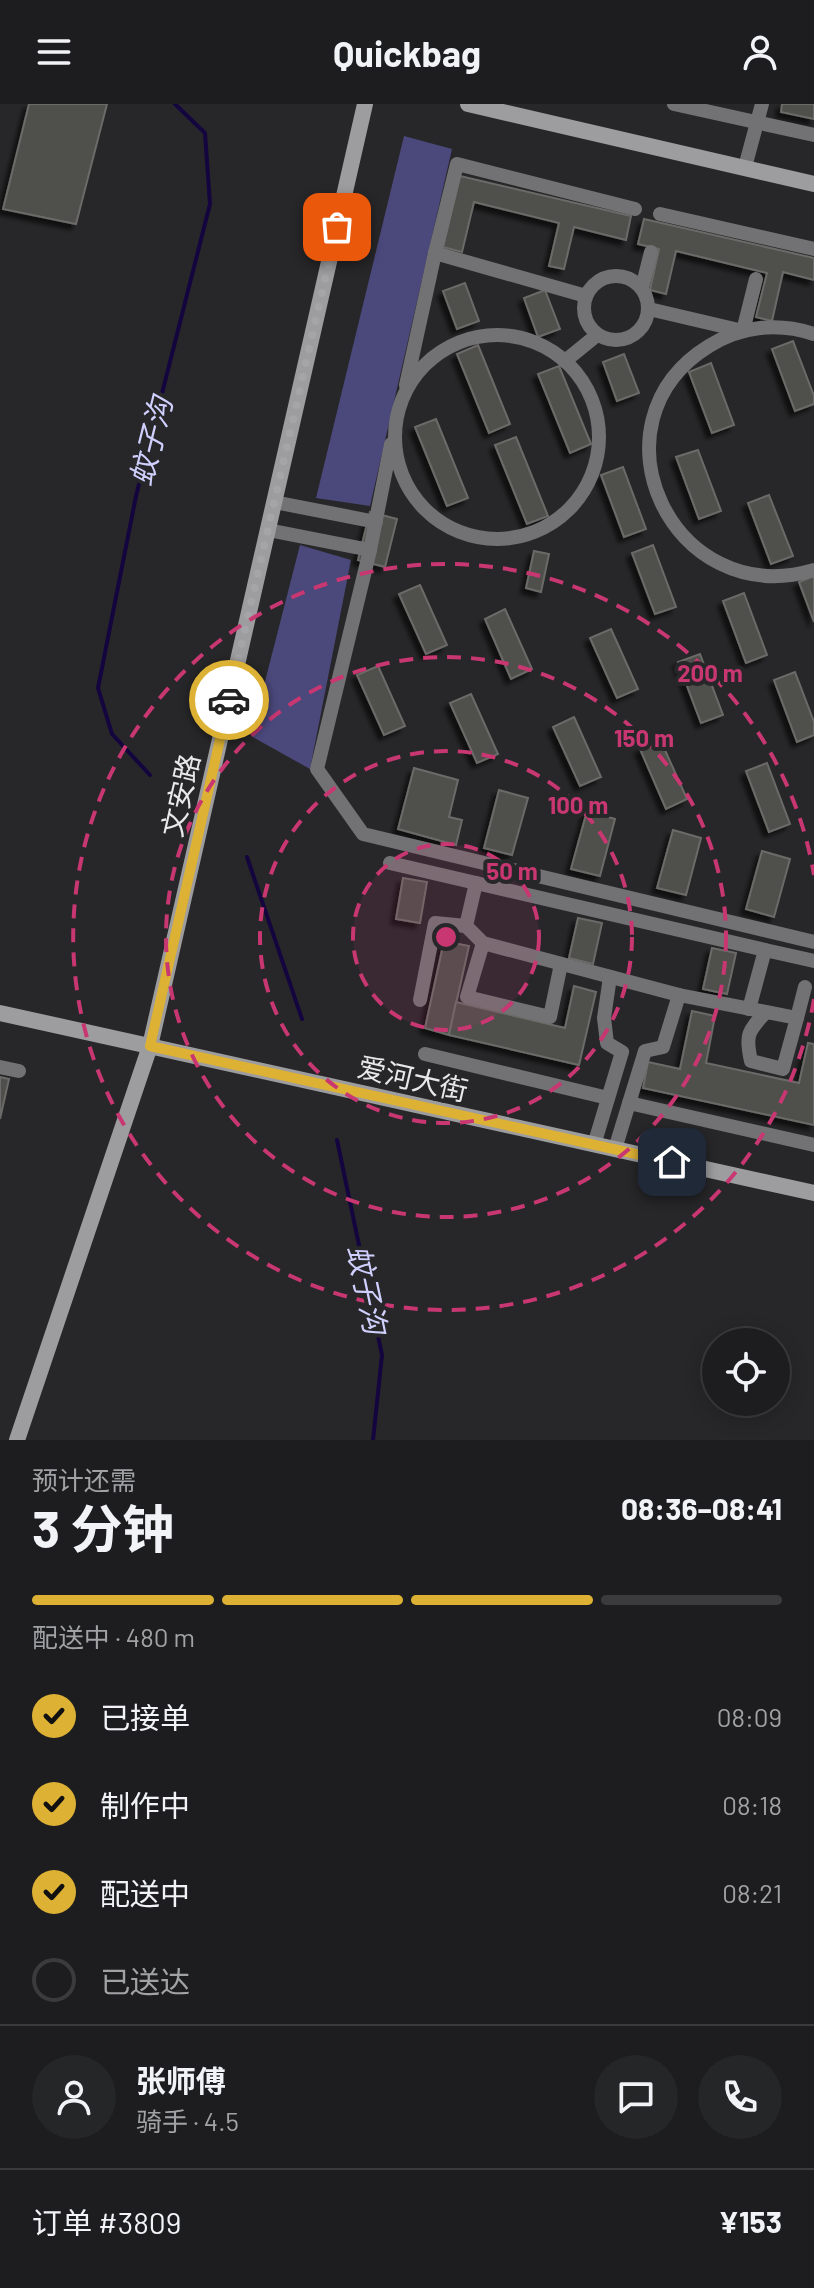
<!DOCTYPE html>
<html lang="zh">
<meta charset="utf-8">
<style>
body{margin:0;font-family:Barlow,"Noto Sans SC",sans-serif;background:#252628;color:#f1f3f6;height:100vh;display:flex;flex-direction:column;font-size:30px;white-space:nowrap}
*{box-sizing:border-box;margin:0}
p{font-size:26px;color:#a0a2a4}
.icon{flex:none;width:44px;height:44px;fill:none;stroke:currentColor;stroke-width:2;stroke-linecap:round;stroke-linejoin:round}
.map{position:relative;height:1336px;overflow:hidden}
.side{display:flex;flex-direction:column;background:#1d1d1f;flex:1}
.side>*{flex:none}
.buttons{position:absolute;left:702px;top:1224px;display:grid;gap:16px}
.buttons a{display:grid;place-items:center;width:88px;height:88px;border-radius:50%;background:#1d1d1f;box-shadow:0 4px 20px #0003,0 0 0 2px #3b3b3d;font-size:40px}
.pin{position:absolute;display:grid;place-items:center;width:68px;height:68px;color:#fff;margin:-34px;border-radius:16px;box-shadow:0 4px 12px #0006}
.courier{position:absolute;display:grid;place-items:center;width:80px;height:80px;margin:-40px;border:6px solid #ddb133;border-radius:50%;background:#fff;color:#222;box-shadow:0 2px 10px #0007}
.head em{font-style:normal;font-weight:700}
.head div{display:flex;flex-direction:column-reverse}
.head{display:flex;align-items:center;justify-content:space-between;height:136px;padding:0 32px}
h1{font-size:52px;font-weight:700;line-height:60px}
.bar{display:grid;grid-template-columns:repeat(4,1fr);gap:12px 8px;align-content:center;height:96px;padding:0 32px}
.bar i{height:10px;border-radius:6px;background:#3b3b3d}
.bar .current{background:#ddb133}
.bar p{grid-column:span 4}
.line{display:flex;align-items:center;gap:20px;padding:0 32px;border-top:2px solid #3b3b3d}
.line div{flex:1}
.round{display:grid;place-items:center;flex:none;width:84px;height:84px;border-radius:42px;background:#252628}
ol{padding:0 32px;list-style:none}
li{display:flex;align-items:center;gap:24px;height:88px}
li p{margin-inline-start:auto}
li .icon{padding:8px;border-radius:50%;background:#ddb133;color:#111;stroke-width:4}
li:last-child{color:#a0a2a4}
li i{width:44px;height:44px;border:4px solid #3b3b3d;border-radius:50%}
header{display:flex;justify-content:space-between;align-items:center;height:104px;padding:0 32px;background:#1d1d1f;font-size:36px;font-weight:700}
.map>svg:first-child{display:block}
.green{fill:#4b487c}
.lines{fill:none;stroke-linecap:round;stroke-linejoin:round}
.stream{stroke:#14053f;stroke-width:4}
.building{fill:#504f4c;stroke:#6c6b67;stroke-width:2;filter:url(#shadow)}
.street{stroke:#727274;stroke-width:14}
.secondary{stroke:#9d9d9f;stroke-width:16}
.done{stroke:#a5a5a7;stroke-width:8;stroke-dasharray:0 14.4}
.route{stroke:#ddb133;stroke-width:10}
.ring{fill:none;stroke:#c83771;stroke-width:4;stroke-dasharray:14 10}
.labels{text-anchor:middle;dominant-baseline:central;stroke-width:8;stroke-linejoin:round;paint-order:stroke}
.street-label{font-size:28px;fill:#e9e9eb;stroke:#272729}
.water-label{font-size:30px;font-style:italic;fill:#d0d0fe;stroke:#272729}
.centre{fill:#c83771;stroke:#272729;stroke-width:4}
.ring-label{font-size:24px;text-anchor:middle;font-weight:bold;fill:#c83771;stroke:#272729;stroke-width:8;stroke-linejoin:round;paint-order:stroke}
</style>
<header><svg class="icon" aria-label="menu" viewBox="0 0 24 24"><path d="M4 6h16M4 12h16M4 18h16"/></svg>Quickbag<svg class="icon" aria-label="person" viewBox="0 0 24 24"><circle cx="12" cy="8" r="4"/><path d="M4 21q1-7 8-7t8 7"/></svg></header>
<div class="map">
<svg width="814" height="1336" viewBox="0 0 814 1336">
<defs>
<filter id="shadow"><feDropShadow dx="-5" dy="5" stdDeviation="2" flood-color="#0009"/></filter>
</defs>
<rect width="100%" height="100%" fill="#272729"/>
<!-- green -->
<g class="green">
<path d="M404,32L452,45L370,402L316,394Z"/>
<path d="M300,441L351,456L310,665L251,632Z"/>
</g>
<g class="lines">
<!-- stream -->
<g class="stream">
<path d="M150,671L112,630L98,584L136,392L210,100L205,29L175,0"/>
<path d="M247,753L302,915"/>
<path d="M337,1036L382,1251L373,1336"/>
</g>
</g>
<!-- building -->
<g class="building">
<path d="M29,0H107L76,120L3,105Z"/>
<path d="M782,0H814V15L781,8Z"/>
<path d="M460,72L631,112L626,136L574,123L564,165L549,162L559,119L474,98L462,148L443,143Z"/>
<path d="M644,115L814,154V176L783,168L772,217L756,213L767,169L676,147L666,190L650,186L659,145L638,140Z"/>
<path d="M465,179L479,217L457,225L443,187Z"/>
<path d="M545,186L560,225L538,233L524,194Z"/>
<path d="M793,237L814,292V300L795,307L772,245Z"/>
<path d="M478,241L510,320L489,329L457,250Z"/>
<path d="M624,250L639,289L617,297L603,258Z"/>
<path d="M711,259L734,321L712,329L689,268Z"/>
<path d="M559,262L591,340L570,349L538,270Z"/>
<path d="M436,315L468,394L447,402L415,323Z"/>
<path d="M516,333L548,412L527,420L495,341Z"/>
<path d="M698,346L721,407L699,415L676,353Z"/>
<path d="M623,363L646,425L624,433L601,371Z"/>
<path d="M769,391L793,452L771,460L748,399Z"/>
<path d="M370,408L397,415L385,463L358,456Z"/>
<path d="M653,441L676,503L655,510L632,449Z"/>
<path d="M534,447L549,450L541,488L526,484Z"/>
<path d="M814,472V518L799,478Z"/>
<path d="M420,481L447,541L426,550L399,490Z"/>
<path d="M744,489L767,551L746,559L723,497Z"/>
<path d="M505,505L532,565L511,575L485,515Z"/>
<path d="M611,525L638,585L617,594L590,534Z"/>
<path d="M700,550L723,611L701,619L678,558Z"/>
<path d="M378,562L405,622L384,631L357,571Z"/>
<path d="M795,568L814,618V631L797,638L774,576Z"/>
<path d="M471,590L498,650L477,659L450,599Z"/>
<path d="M574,613L601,673L580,682L553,623Z"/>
<path d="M660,635L687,695L666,705L640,645Z"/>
<path d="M767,659L790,720L769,728L746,667Z"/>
<path d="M414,664L458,676L449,713L462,716L456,741L398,725Z"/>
<path d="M499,686L528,694L512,751L484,744Z"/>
<path d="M587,707L615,715L600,772L571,765Z"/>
<path d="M673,726L701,734L686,791L657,784Z"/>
<path d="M762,747L790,755L774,813L746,805Z"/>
<path d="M403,774L427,778L420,819L396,815Z"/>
<path d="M578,814L602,819L593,860L569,854Z"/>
<path d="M444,837L469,842L449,931L425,924Z"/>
<path d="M712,844L736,849L727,890L703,885Z"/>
<path d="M574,882L596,888L579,961L449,931L456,898L565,924Z"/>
<path d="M692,907L715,912L706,959L799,979L808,939L814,940V1021L643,984L648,958L680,965Z"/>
<path d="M0,973L9,975L0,1015Z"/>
</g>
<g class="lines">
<!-- street -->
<g class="street">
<path d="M674,0L814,31"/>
<path d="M745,63L762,0"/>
<path d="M660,110L814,145"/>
<path d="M435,149L457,60L635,105"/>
<circle cx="616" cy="204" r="32"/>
<path d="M642,184L651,148"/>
<path d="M649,205L743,227L756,175"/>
<path d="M814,230C778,218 741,222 709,242C584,319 672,508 814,466"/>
<circle cx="497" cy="333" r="102"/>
<path d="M565,257L597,231"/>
<path d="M406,281L435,149L586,192"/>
<path d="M274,398L376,418"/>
<path d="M268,426L370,446L317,665L363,730L814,838"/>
<path d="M370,446L391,340"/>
<path d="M390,759L765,846"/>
<path d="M476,779L466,822L483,839L679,891"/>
<path d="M483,839L467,893L550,913L561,860"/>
<path d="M420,896L435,819L466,822"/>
<path d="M749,905L765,846L814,857"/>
<path d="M797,914L805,883"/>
<path d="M425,950L608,994"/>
<path d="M0,963L19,967"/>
<path d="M629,999L814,1041"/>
<path d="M594,1041L622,948L607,939L604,914L610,873"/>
<path d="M615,1045L645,947L663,943L679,891L797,914L783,965L751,957C745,931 748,927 766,908"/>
</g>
<!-- secondary -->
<g class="secondary">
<path d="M468,0L814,80"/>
<path d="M0,909L814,1089"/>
<path d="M17,1336L150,942L365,0"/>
</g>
</g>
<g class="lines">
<!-- done -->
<path class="done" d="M229,596L337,123"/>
<!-- route -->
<path class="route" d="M229,596L150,942L672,1058"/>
</g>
<!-- distance rings -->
<circle cx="446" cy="833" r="93" fill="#c83771" fill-opacity=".12"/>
<g class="ring">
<circle cx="446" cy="833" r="93"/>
<circle cx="446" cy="833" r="186"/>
<circle cx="446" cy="833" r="280"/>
<path d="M814 895A373 373 0 1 1 814 771"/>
</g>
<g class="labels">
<!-- street labels -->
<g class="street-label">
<text transform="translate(180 691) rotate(-77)">文安路</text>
<text transform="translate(413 974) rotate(13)">爱河大街</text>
</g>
<!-- water labels -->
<g class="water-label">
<text transform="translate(150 337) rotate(-76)">蚊子沟</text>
<text transform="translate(368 1185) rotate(78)">蚊子沟</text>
</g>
</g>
<circle cx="446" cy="833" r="12" class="centre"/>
<g class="ring-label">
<text x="710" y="578">200 m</text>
<text x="644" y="643">150 m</text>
<text x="578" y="710">100 m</text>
<text x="512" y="776">50 m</text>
</g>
</svg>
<div class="buttons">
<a><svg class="icon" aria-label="locate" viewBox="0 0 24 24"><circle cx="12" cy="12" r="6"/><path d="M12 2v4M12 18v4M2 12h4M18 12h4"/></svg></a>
</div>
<div class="pin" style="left:337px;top:123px;background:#ea580c"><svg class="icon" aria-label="bag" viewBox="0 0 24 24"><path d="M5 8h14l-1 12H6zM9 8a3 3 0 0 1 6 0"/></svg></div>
<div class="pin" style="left:672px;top:1058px;background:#1f2937"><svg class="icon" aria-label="home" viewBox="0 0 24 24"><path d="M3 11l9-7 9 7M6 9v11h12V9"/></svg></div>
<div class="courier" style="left:229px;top:596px"><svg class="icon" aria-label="car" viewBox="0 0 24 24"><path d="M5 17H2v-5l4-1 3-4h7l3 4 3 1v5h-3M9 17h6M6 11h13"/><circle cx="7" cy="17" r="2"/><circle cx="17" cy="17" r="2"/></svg></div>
</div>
<section class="side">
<div class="head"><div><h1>3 分钟</h1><p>预计还需</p></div><em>08:36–08:41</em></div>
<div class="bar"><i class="current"></i><i class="current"></i><i class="current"></i><i></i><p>配送中 · 480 m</p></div>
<ol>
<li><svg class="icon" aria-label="check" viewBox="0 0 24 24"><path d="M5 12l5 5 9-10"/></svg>已接单<p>08:09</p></li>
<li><svg class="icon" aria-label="check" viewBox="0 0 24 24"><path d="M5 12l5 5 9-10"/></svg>制作中<p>08:18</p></li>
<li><svg class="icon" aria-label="check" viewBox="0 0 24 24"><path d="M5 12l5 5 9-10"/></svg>配送中<p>08:21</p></li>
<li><i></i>已送达</li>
</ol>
<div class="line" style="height:144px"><a class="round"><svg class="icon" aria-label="person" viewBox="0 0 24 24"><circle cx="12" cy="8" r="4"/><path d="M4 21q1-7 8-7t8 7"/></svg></a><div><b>张师傅</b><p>骑手 · 4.5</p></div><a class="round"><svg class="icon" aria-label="chat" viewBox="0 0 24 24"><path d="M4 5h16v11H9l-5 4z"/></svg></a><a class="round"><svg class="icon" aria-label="phone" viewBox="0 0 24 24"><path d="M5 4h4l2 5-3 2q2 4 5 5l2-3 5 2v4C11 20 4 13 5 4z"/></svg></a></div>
<div class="line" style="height:104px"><div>订单 #3809</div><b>¥153</b></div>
</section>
